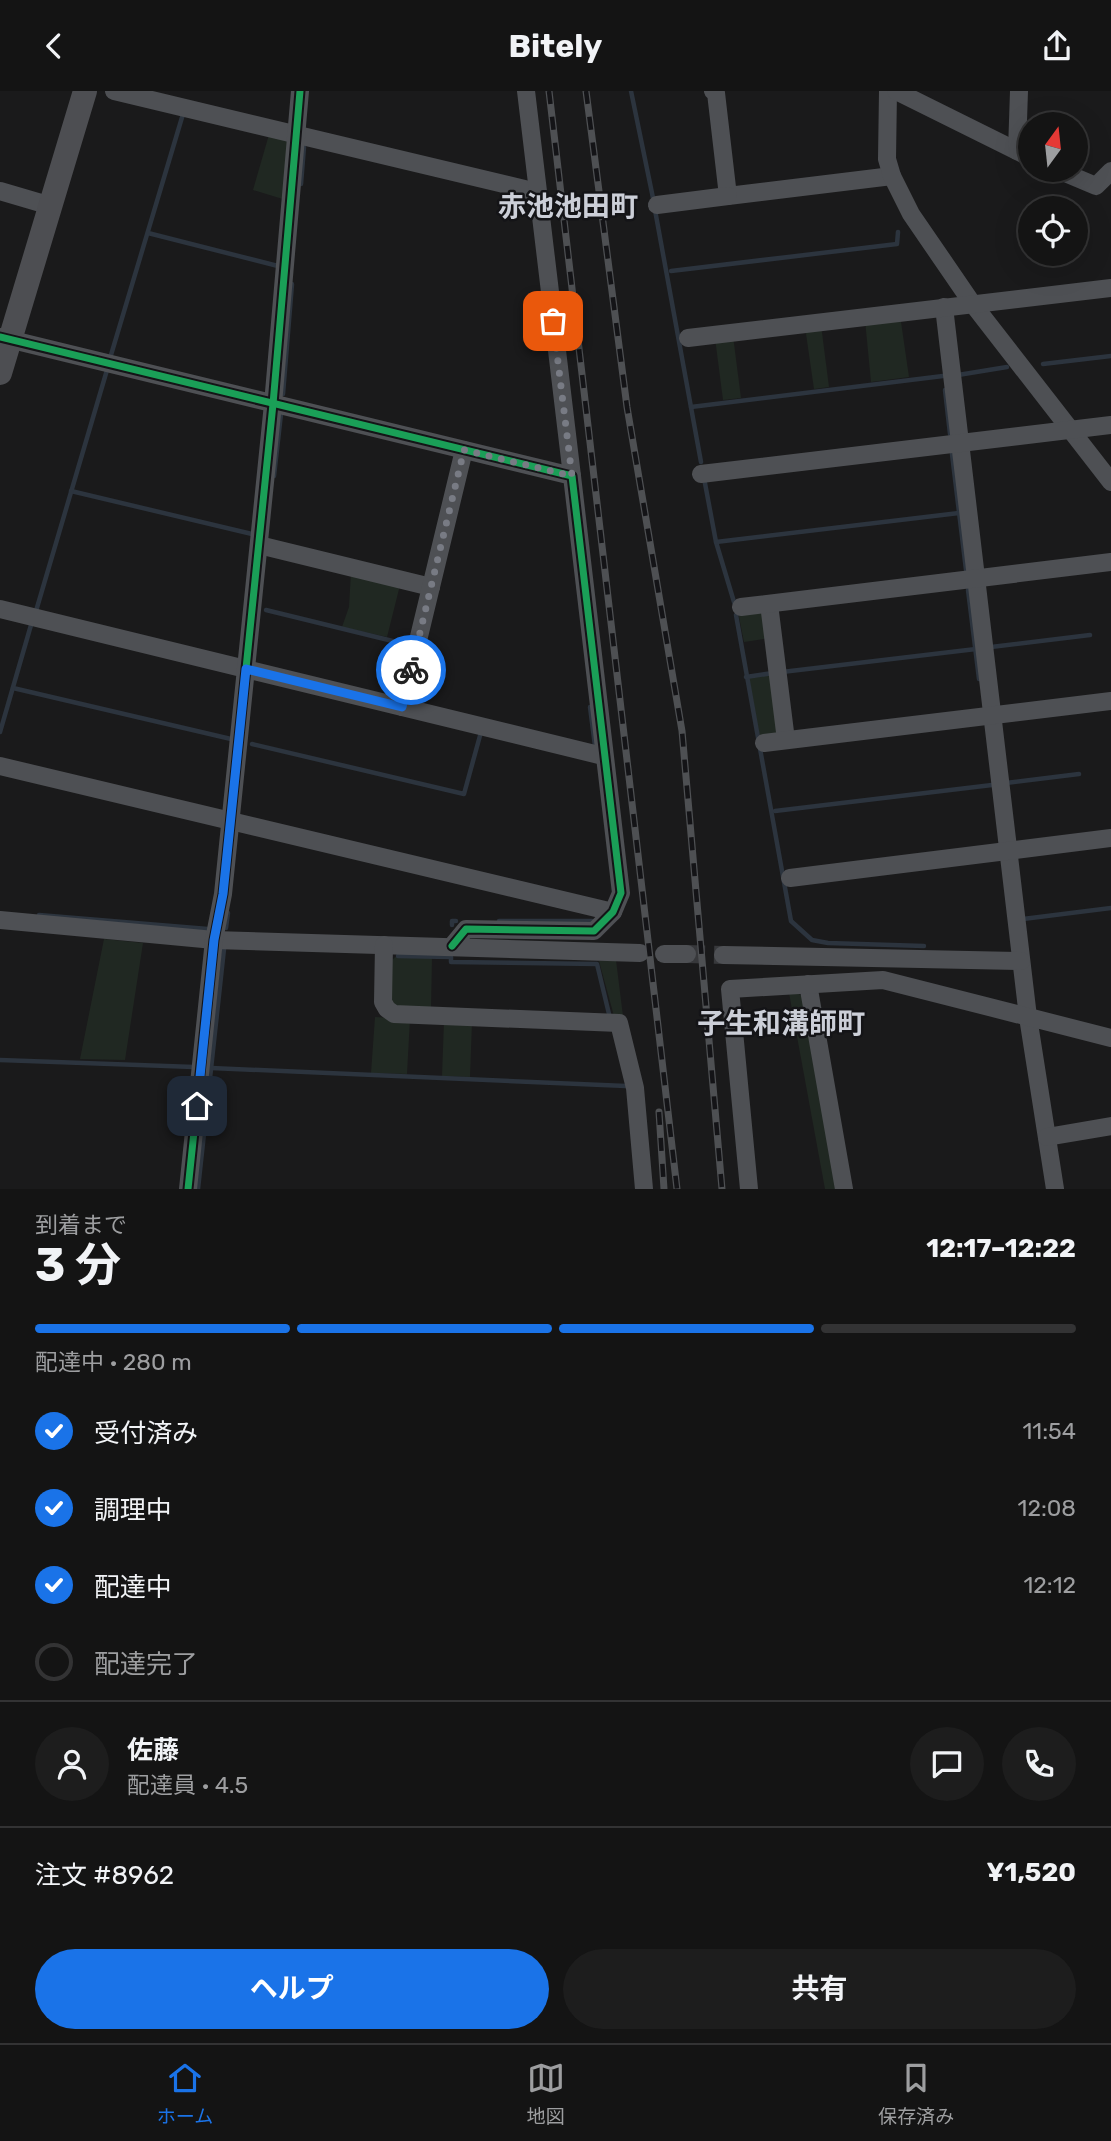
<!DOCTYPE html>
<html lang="ja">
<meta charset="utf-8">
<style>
body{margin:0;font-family:Rubik,"Noto Sans JP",sans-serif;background:#1d1d1d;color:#f1f3f6;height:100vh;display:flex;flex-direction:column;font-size:26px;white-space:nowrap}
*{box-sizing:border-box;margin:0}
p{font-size:23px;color:#9d9ea0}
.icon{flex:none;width:38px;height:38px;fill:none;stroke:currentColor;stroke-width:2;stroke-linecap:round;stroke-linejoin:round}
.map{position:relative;height:1098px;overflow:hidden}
.sheet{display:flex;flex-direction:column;background:#141414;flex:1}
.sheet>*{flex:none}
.needle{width:46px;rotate:15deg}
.tools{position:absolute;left:1018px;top:21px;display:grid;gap:14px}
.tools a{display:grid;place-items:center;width:70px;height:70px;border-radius:50%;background:#141414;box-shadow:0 7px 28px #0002,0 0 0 2px #333334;font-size:35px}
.pin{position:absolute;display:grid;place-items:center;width:60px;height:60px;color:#fff;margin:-30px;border-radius:14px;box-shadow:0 4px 10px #0006}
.courier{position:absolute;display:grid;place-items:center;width:70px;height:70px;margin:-35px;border:5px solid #1a73e8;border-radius:50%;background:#fff;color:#222;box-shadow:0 2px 9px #0007}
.headline em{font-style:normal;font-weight:700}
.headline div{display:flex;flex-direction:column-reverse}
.headline{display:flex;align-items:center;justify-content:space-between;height:119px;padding:0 35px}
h1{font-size:46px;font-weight:700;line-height:52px}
.bar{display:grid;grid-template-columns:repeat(4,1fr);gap:10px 7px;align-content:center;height:84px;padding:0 35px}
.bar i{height:9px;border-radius:5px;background:#333334}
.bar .on{background:#1a73e8}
.bar p{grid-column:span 4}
.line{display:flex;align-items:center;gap:18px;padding:0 35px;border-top:2px solid #333334}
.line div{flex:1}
.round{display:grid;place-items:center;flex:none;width:74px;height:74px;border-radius:37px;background:#1d1d1d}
ol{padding:0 35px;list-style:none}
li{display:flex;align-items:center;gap:21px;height:77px}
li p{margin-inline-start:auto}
li .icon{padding:7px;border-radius:50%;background:#1a73e8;color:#fff;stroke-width:4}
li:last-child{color:#9d9ea0}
li i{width:38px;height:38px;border:4px solid #333334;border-radius:50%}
.primary-button{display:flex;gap:14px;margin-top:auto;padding:14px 35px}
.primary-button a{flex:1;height:80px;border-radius:42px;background:#1a73e8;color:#fff;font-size:28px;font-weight:700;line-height:80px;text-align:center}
.primary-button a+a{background:#1d1d1d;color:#f1f3f6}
header{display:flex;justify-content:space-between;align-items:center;height:91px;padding:0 35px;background:#141414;font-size:32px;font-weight:700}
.tabs{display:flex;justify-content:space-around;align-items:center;height:98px;border-top:2px solid #333334;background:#141414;font-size:19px;color:#9d9ea0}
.tabs a{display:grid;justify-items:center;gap:4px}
.tabs .on{color:#1a73e8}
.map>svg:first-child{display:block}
.green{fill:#202822}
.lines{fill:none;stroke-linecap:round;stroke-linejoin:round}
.stream{stroke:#2c343e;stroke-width:4.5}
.street-tunnel{stroke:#37383b;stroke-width:18;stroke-dasharray:18 9;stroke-linecap:butt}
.street{stroke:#4e5054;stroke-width:18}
.secondary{stroke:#4d4e52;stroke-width:24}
.rail-casing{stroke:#4e5053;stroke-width:7}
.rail{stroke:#141417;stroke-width:4.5;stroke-dasharray:13;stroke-linecap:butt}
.cycleway-casing{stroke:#141417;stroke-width:11}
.cycleway{stroke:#1a9f57;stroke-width:7}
.done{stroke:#787b84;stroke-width:7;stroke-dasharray:0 12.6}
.route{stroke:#1a73e8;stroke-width:9}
.labels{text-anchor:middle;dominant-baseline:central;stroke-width:5;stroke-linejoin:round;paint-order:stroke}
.quarter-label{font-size:28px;font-weight:bold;fill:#cccfd8;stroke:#141417}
</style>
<header><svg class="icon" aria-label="back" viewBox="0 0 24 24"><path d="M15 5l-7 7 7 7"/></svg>Bitely<svg class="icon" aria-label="share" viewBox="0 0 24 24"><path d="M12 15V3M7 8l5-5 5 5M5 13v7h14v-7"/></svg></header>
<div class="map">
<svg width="1111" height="1098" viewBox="0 0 1111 1098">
<rect width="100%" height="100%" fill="#1a1a1b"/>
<!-- green -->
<g class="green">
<path d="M270,40L289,48L286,109L253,99Z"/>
<path d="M900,224L909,286L871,291L865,229Z"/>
<path d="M821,234L829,296L814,298L805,236Z"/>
<path d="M733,245L741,307L723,309L715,247Z"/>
<path d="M351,481L400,494L387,546L342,536L349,516Z"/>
<path d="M767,517L770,547L744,551L738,521Z"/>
<path d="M775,583L784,643L760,647L749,587Z"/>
<path d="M104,848L143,852L125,969L80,968Z"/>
<path d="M395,866L432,867L431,917L394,916L388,912L390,872Z"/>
<path d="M616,869L623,925H614L599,870Z"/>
<path d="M789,902H798L806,909L841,1098H825Z"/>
<path d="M375,926L410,928L407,983L371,982Z"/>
<path d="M444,930L472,931L470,986L442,985Z"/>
</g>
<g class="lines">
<!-- stream -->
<g class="stream">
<path d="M631,0L653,107"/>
<path d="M301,93L304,56"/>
<path d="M655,119L701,371"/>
<path d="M148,142L278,175"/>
<path d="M671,180L897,153L898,141"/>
<path d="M111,264L183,23"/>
<path d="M1043,273L1111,265"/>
<path d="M958,284L1007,276"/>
<path d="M945,299L950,343"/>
<path d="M283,303L292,193"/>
<path d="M691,316L943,285"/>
<path d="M952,363L966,479"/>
<path d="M274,385L281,323"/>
<path d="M704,387L716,451L734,511"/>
<path d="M71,400L252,443"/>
<path d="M716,451L959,422"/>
<path d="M968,499L979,588"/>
<path d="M266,519L413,555"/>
<path d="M36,520L107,279"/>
<path d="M736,524L791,830L812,849L828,852L924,855"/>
<path d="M991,556L1090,544"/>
<path d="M782,581L976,558"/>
<path d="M746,586L773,582"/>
<path d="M13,597L231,648"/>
<path d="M590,616L595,655"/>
<path d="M0,641L31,534"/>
<path d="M252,653L464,703L481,641"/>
<path d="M1006,692L1079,683"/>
<path d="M775,720L992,694"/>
<path d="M39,824L208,838"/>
<path d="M1023,828L1111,817"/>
<path d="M499,830H592"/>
<path d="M452,834V830H456"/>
<path d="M226,837L228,822"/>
<path d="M398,865L451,866V871L597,873L609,923"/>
<path d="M0,969L194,976"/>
<path d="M211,977L626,995"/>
<path d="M198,1098L224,858"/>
</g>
<!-- street-tunnel -->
<path class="street-tunnel" d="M687,863L723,864"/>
<!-- street -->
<g class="street">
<path d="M114,0L537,101"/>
<path d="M526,0L572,385"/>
<path d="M713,0L716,2L728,105L892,85"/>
<path d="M888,0L887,68L892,85L911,123L972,212L1111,391"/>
<path d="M896,0L1031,67"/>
<path d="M1017,60L1019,0"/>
<path d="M1058,79L1096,95L1111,80"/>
<path d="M0,100L51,115"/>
<path d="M657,114L728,105"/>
<path d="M944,216L1028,926L1055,1098"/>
<path d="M0,246L572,385L621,802L613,821L594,840L466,838L452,855"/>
<path d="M688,247L1111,197"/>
<path d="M701,383L1111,334"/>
<path d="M259,454L431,496"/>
<path d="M769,513L786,649"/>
<path d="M741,516L1111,471"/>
<path d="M0,518L603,665"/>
<path d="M402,616L464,359"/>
<path d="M764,652L1111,610"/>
<path d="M0,675L613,821"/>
<path d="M790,787L1111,747"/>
<path d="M0,829L214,849L640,862"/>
<path d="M384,854L383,911L387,918L394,923L619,932L635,997L644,1098"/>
<path d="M664,863H687"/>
<path d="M723,864L1021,870"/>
<path d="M808,893L844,1098"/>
<path d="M1047,1046L1111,1035"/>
<path d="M188,1098L214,849L223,803L273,313L300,0"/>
<path d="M749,1098L730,898L883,889L1111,947"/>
</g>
<!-- secondary -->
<path class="secondary" d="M0,282L85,0"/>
<!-- rail casing -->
<g class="rail-casing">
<g id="rail">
<path d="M549,0L677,1098"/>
<path d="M586,0L627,316L682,640L722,1098"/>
<path d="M659,1021L664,1098"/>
</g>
</g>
<!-- rail -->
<use href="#rail" class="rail"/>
<!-- cycleway casing -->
<g class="cycleway-casing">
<g id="cycleway">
<path d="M0,246L572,385L621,802L613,821L594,840L466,838L452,855"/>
<path d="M188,1098L214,849L223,803L273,313L300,0"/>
</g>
</g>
<!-- cycleway -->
<use href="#cycleway" class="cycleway"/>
</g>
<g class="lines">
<!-- done -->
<path class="done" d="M411,579L464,359L572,385L553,230"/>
<!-- route -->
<path class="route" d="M197,1015L214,849L223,803L246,578L402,616L411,579"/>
</g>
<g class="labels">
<!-- quarter labels -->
<g class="quarter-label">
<text x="568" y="115">赤池池田町</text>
<text x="781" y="932">子生和溝師町</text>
</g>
</g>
</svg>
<div class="tools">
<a><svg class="needle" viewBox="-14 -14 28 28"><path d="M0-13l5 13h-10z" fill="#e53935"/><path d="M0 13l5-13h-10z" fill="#9d9ea0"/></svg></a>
<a><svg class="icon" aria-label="locate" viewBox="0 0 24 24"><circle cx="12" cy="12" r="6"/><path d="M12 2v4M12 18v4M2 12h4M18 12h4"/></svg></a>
</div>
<div class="pin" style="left:553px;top:230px;background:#ea580c"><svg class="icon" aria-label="bag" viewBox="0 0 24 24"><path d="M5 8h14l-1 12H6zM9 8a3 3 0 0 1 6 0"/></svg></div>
<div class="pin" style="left:197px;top:1015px;background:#1f2937"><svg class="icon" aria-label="home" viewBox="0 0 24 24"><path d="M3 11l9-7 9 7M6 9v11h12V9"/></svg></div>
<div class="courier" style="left:411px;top:579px"><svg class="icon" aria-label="bike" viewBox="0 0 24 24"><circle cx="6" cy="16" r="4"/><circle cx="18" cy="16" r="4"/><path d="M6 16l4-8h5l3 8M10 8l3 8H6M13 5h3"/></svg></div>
</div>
<section class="sheet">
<div class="headline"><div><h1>3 分</h1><p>到着まで</p></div><em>12:17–12:22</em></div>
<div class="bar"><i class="on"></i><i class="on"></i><i class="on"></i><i></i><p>配達中 · 280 m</p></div>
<ol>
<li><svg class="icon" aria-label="check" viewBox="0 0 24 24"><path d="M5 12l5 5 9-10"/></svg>受付済み<p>11:54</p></li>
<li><svg class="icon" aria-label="check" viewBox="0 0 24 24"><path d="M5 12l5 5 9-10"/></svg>調理中<p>12:08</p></li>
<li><svg class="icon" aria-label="check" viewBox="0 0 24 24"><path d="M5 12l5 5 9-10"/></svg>配達中<p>12:12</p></li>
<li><i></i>配達完了</li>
</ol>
<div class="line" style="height:126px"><a class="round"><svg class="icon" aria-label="person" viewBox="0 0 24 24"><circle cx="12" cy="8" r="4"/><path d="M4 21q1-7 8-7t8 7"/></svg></a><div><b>佐藤</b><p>配達員 · 4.5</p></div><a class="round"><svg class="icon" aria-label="chat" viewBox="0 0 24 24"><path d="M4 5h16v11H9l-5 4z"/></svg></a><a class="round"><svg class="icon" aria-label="phone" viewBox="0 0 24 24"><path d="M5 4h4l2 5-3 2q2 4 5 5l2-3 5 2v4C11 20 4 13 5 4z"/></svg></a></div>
<div class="line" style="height:91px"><div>注文 #8962</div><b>¥1,520</b></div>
<div class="primary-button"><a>ヘルプ</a><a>共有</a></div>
</section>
<nav class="tabs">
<a class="on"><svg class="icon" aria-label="home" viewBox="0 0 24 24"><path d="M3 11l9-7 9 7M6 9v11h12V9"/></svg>ホーム</a>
<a><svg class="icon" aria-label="map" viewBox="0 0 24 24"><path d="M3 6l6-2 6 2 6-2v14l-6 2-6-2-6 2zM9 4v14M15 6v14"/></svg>地図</a>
<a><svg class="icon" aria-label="saved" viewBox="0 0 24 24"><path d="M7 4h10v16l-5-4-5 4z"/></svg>保存済み</a>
</nav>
